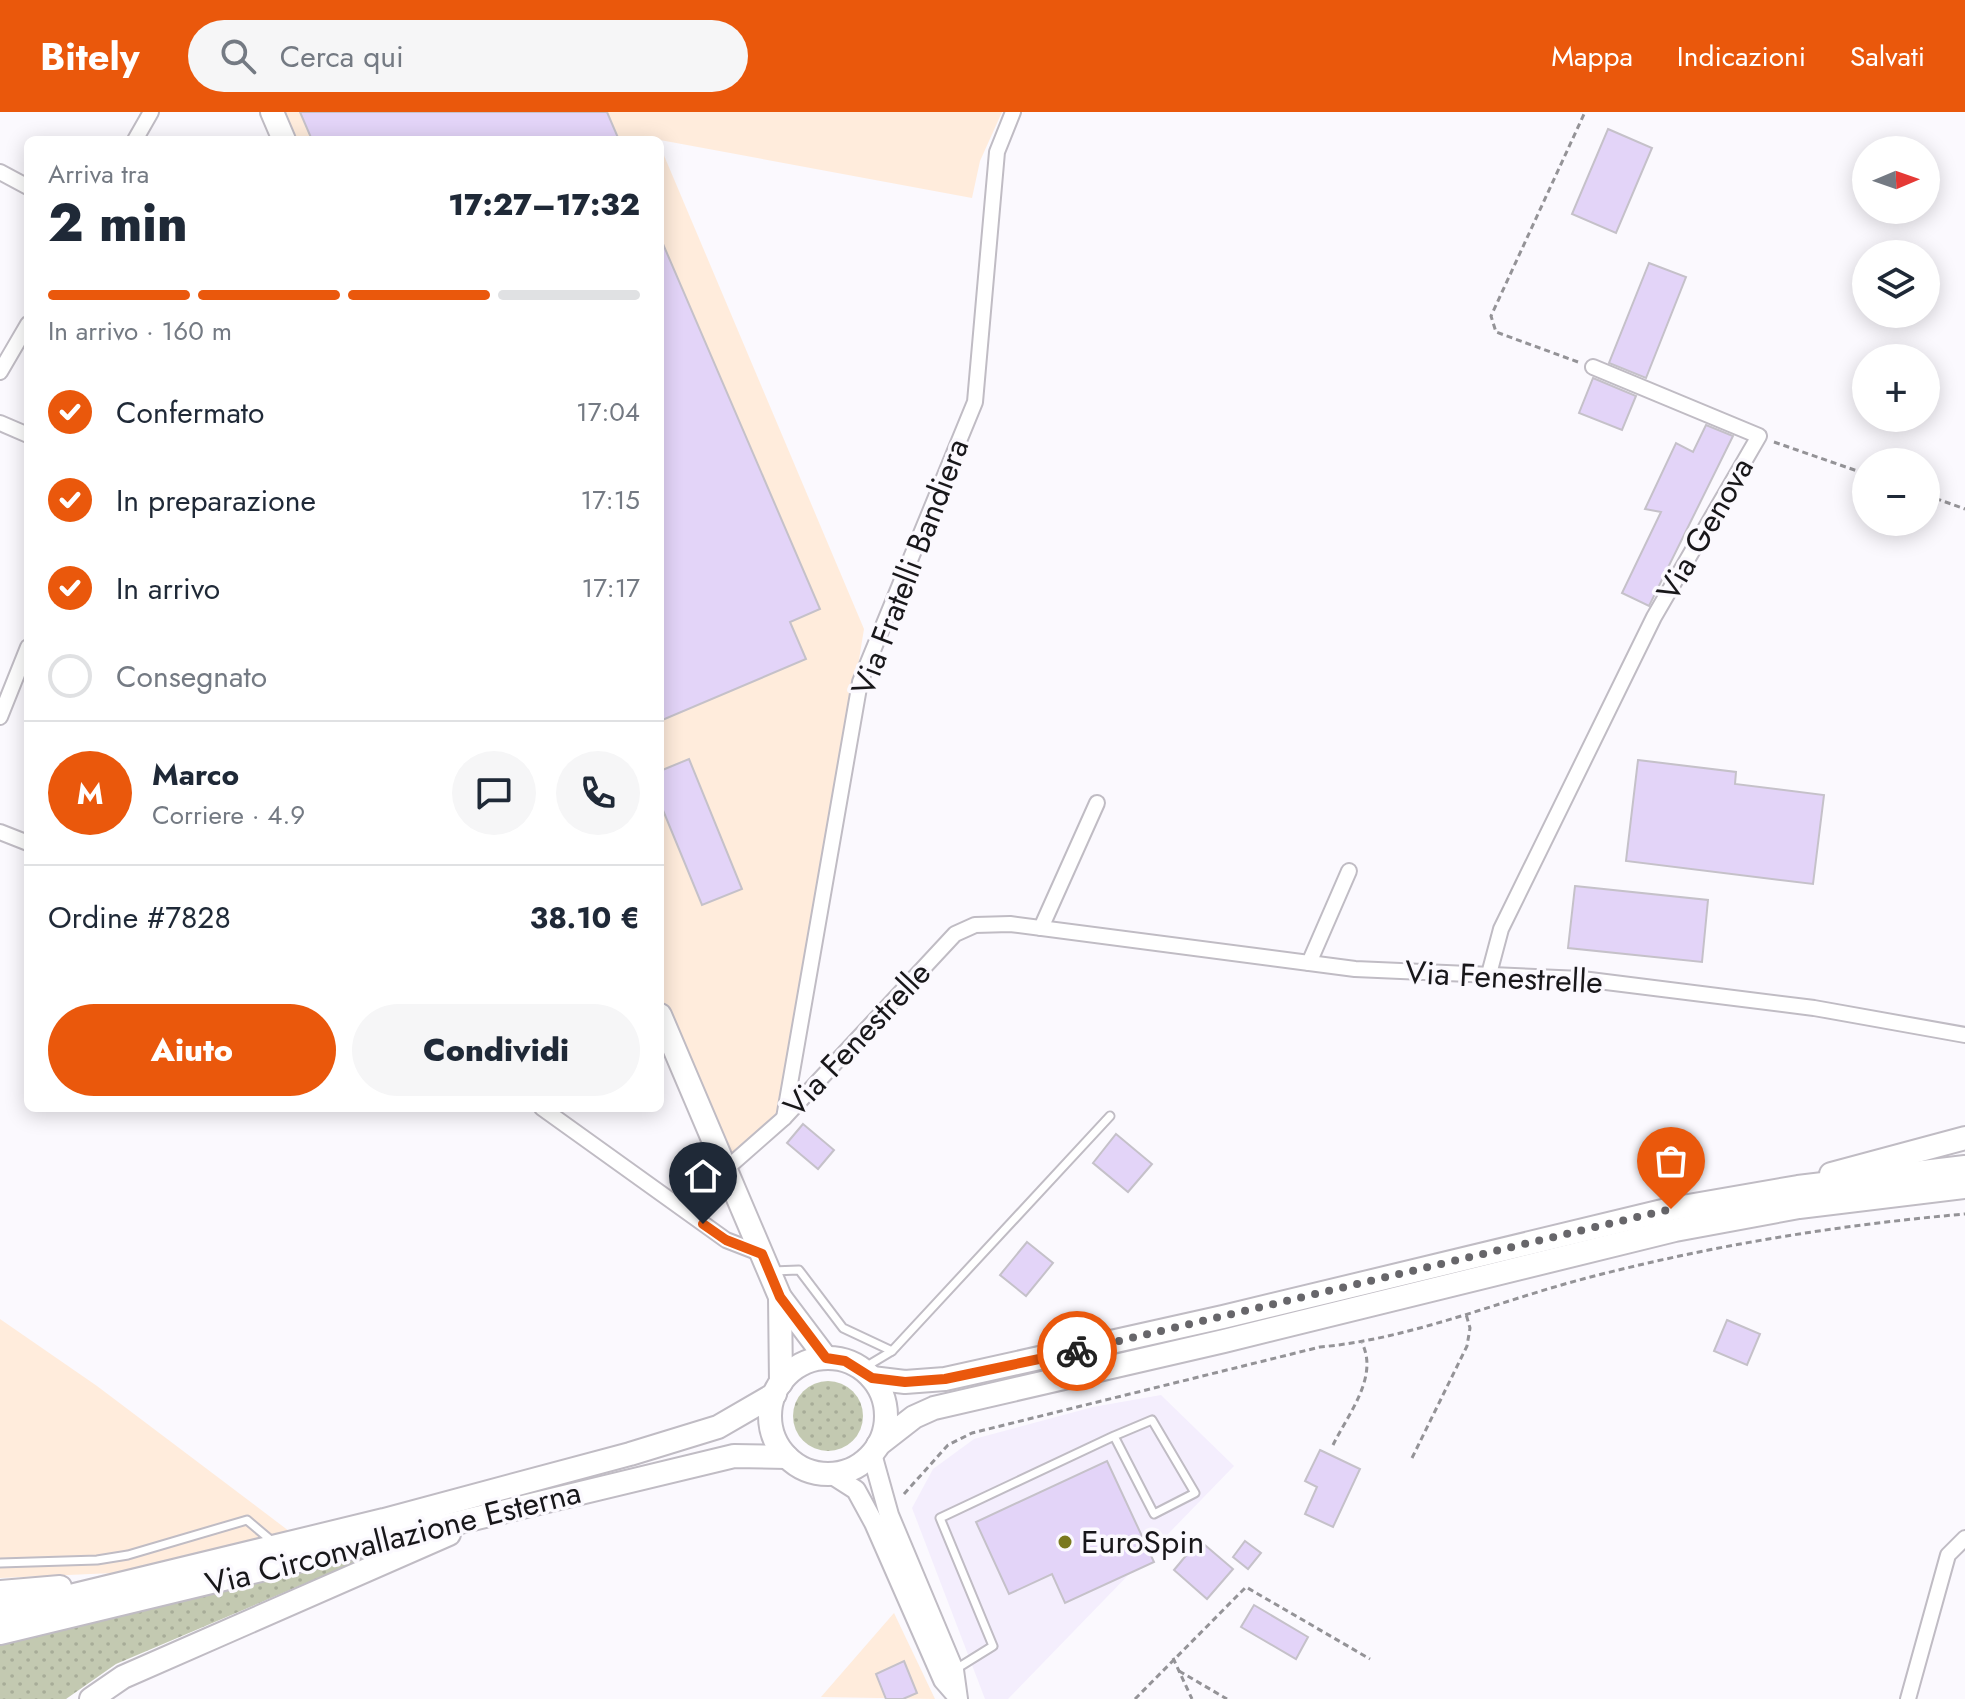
<!DOCTYPE html>
<html lang="it">
<meta charset="utf-8">
<style>
body{margin:0;font-family:Jost,sans-serif;background:#f6f6f7;color:#1f2937;height:100vh;display:flex;flex-direction:column;font-size:30px;white-space:nowrap}
*{box-sizing:border-box;margin:0}
p{font-size:26px;color:#747a83}
.icon{flex:none;width:44px;height:44px;fill:none;stroke:currentColor;stroke-width:2;stroke-linecap:round;stroke-linejoin:round}
.map{position:relative;flex:1;overflow:hidden}
.side{position:absolute;left:24px;top:24px;width:640px;height:976px;display:flex;flex-direction:column;background:#fff;border-radius:12px;box-shadow:0 4px 20px #0003}
.side>*{flex:none}
.needle{width:52px;rotate:88deg}
.tools{position:absolute;left:1852px;top:24px;display:grid;gap:16px}
.tools a{display:grid;place-items:center;width:88px;height:88px;border-radius:50%;background:#fff;box-shadow:0 4px 20px #0003;font-size:40px}
.pin{position:absolute;display:grid;place-items:center;width:68px;height:68px;color:#fff;margin:-82px -34px;border-radius:50% 50% 50% 0;rotate:-45deg;box-shadow:0 0 8px #0007}
.pin .icon{rotate:45deg}
.courier{position:absolute;display:grid;place-items:center;width:80px;height:80px;margin:-40px;border:6px solid #ea580c;border-radius:50%;background:#fff;color:#222;box-shadow:0 2px 10px #0007}
.head em{font-style:normal;font-weight:800}
.head div{display:flex;flex-direction:column-reverse}
.head{display:flex;align-items:center;justify-content:space-between;height:136px;padding:0 24px}
h1{font-size:52px;font-weight:800;line-height:60px}
.bar{display:grid;grid-template-columns:repeat(4,1fr);gap:12px 8px;align-content:center;height:96px;padding:0 24px}
.bar i{height:10px;border-radius:6px;background:#e0e1e3}
.bar .active{background:#ea580c}
.bar p{grid-column:span 4}
.line{display:flex;align-items:center;gap:20px;padding:0 24px;border-top:2px solid #e0e1e3}
.line div{flex:1}
.round{display:grid;place-items:center;flex:none;width:84px;height:84px;border-radius:42px;background:#f6f6f7}
ol{padding:0 24px;list-style:none}
li{display:flex;align-items:center;gap:24px;height:88px}
li p{margin-inline-start:auto}
li .icon{padding:8px;border-radius:50%;background:#ea580c;color:#fff;stroke-width:4}
li:last-child{color:#747a83}
li i{width:44px;height:44px;border:4px solid #e0e1e3;border-radius:50%}
.button{display:flex;gap:16px;margin-top:auto;padding:16px 24px}
.button a{flex:1;height:92px;border-radius:48px;background:#ea580c;color:#fff;font-size:32px;font-weight:800;line-height:92px;text-align:center}
.button a+a{background:#f6f6f7;color:#1f2937}
header{display:flex;align-items:center;gap:48px;box-sizing:border-box;height:112px;padding:0 40px;background:#ea580c;color:#fff}
header strong{font-size:38px}
nav{display:flex;gap:44px;margin-inline-start:auto;font-size:28px}
.search{width:560px;height:72px;background:#f6f6f7;display:flex;align-items:center;gap:20px;box-sizing:border-box;padding:0 28px;border-radius:44px;color:#747a83;font-size:30px}
.map>svg:first-child{display:block}
.built{fill:#f4eefd}
.industrial{fill:#ffecdc}
.grass{fill:url(#grass-dots)}
.building{fill:#e3d4f8;stroke:#c5c1c9;stroke-width:2}
.lines{fill:none;stroke-linecap:round;stroke-linejoin:round}
.service-casing{stroke:#c0bcc4;stroke-width:11}
.minor-casing{stroke:#c0bcc4;stroke-width:18}
.tertiary-casing{stroke:#c0bcc4;stroke-width:22}
.secondary-casing{stroke:#c0bcc4;stroke-width:26}
.path{stroke:#949397;stroke-width:3;stroke-dasharray:6 4;stroke-linecap:butt}
.service{stroke:#fff;stroke-width:7}
.minor{stroke:#fff;stroke-width:14}
.tertiary{stroke:#fff;stroke-width:18}
.secondary{stroke:#fff;stroke-width:22}
.done{stroke:#67666a;stroke-width:8;stroke-dasharray:0 14.4}
.route{stroke:#ea580c;stroke-width:10}
.poi-dot{fill:#7a791f;stroke:#fbf9fe;stroke-width:3}
.labels{text-anchor:middle;dominant-baseline:central;stroke-width:7;stroke-linejoin:round;paint-order:stroke}
.street-label{font-size:32px;fill:#18171a;stroke:#fbf9fe}
.poi-label{font-size:32px;fill:#18171a;stroke:#fbf9fe;text-anchor:start}
</style>
<header>
<strong>Bitely</strong>
<div class="search"><svg class="icon" aria-label="search" viewBox="0 0 24 24"><circle cx="10" cy="10" r="6"/><path d="M15 15l6 6"/></svg>Cerca qui</div>
<nav><a>Mappa</a><a>Indicazioni</a><a>Salvati</a></nav>
</header>
<div class="map">
<svg width="1965" height="1587" viewBox="0 0 1965 1587">
<defs>
<pattern id="grass-dots" width="8" height="8" patternUnits="userSpaceOnUse" patternTransform="scale(2)"><rect width="8" height="8" fill="#c3c9b1"/><path d="M2 2h.1M6 6h.1" fill="none" stroke="#a7ac98" stroke-width="1.8" stroke-linecap="round"/></pattern>
</defs>
<rect width="100%" height="100%" fill="#fbf9fe"/>
<!-- built -->
<path class="built" d="M1161,1283L1234,1354L1008,1587H985L912,1396L933,1357L974,1327L1093,1295Z"/>
<!-- industrial -->
<g class="industrial">
<path d="M272,0H1002L980,49L972,86L660,28H284Z"/>
<path d="M660,34L864,517L784,1006L726,1057L660,902Z"/>
<path d="M0,1207L97,1274L289,1419L114,1461L0,1466Z"/>
<path d="M894,1501L935,1587L821,1585Z"/>
</g>
<!-- grass -->
<g class="grass">
<circle cx="828" cy="1304" r="35"/>
<path d="M372,1443L116,1552L66,1587H0V1533Z"/>
</g>
<!-- building -->
<g class="building">
<path d="M300,0H607L619,28H312Z"/>
<path d="M1608,17L1652,36L1616,121L1572,102Z"/>
<path d="M660,125L820,497L790,510L806,547L660,609Z"/>
<path d="M1649,151L1686,165L1646,266L1609,251Z"/>
<path d="M1593,266L1636,284L1622,318L1579,301Z"/>
<path d="M1706,313L1733,324L1649,494L1622,481L1661,400L1645,397L1676,331L1693,340Z"/>
<path d="M689,647L742,777L702,793L660,691V659Z"/>
<path d="M1638,648L1736,660L1735,672L1824,683L1813,772L1626,749Z"/>
<path d="M1575,774L1708,788L1702,850L1568,836Z"/>
<path d="M803,1012L834,1038L818,1057L787,1031Z"/>
<path d="M1116,1022L1152,1052L1128,1080L1093,1051Z"/>
<path d="M1027,1130L1053,1151L1026,1184L1000,1163Z"/>
<path d="M1727,1208L1760,1222L1747,1253L1714,1239Z"/>
<path d="M1320,1338L1360,1357L1333,1415L1305,1402L1317,1375L1305,1369Z"/>
<path d="M1107,1349L1154,1450L1065,1491L1052,1462L1009,1482L976,1410Z"/>
<path d="M1199,1428L1233,1457L1207,1487L1174,1458Z"/>
<path d="M1245,1429L1261,1441L1248,1457L1233,1445Z"/>
<path d="M1254,1493L1308,1525L1296,1547L1241,1515Z"/>
<path d="M904,1549L917,1581L903,1587H886L876,1562Z"/>
</g>
<g class="lines">
<!-- service casing -->
<g class="service-casing">
<g id="service">
<path d="M772,1159L799,1158L843,1216L892,1239"/>
<path d="M862,1257L892,1239L1110,1004"/>
<path d="M0,1451L97,1448L128,1443L247,1408L273,1430"/>
<path d="M956,1557L993,1534L940,1406L1114,1324L1154,1402L1195,1381L1152,1308L1114,1324"/>
</g>
</g>
<!-- minor casing -->
<g class="minor-casing">
<g id="minor">
<path d="M135,28L151,0"/>
<path d="M0,60L28,75"/>
<path d="M0,260L28,212"/>
<path d="M0,311L28,323"/>
<path d="M0,605L28,535"/>
<path d="M0,720L28,731"/>
<path d="M1041,816L1097,691"/>
<path d="M1309,851L1349,759"/>
<path d="M1489,862L1501,817L1654,505L1759,324L1593,255"/>
<path d="M542,996L726,1128L762,1142"/>
<path d="M784,1006L860,570L975,290L997,40L1013,0"/>
<path d="M726,1057L784,1006L955,822L975,813L1010,812L1355,857L1582,867L1814,896L1965,923"/>
<path d="M1908,1587L1948,1443L1965,1426"/>
</g>
</g>
<!-- tertiary casing -->
<g class="tertiary-casing">
<g id="tertiary">
<path d="M872,1342L889,1403L954,1558L958,1587"/>
<path d="M831,1362L856,1378L874,1411L943,1568L956,1583"/>
</g>
</g>
<!-- secondary casing -->
<g class="secondary-casing">
<g id="secondary">
<path d="M272,0L284,28"/>
<path d="M660,903L780,1185L826,1246"/>
<path d="M1831,1062L1965,1026"/>
<path d="M780,1185L781,1271"/>
<circle cx="828" cy="1304" r="58"/>
<path d="M872,1266L905,1270L945,1267L1223,1205L1671,1097L1798,1075L1965,1055"/>
<path d="M878,1333L914,1305L934,1296L1224,1229L1675,1118L1799,1095L1965,1075"/>
<path d="M0,1480L60,1475"/>
<path d="M0,1501L384,1408L630,1342L718,1315L775,1282"/>
<path d="M0,1521L734,1344L787,1345"/>
<path d="M91,1587L123,1565L449,1422"/>
</g>
</g>
<!-- path -->
<g class="path">
<path d="M1578,250L1496,220L1491,204L1585,0"/>
<path d="M1774,330L1866,362"/>
<path d="M1926,383L1965,397"/>
<path d="M1333,1333C1348,1302 1379,1265 1362,1231"/>
<path d="M1412,1346L1467,1234L1470,1216L1466,1202"/>
<path d="M904,1382L948,1333L972,1321L1320,1235C1410,1227 1496,1190 1583,1167C1708,1134 1837,1113 1965,1102"/>
<path d="M1173,1546L1192,1587"/>
<path d="M1179,1559L1227,1587"/>
<path d="M1135,1587L1246,1475L1370,1547"/>
</g>
<!-- service -->
<use href="#service" class="service"/>
<!-- minor -->
<use href="#minor" class="minor"/>
<!-- tertiary -->
<use href="#tertiary" class="tertiary"/>
<!-- secondary -->
<use href="#secondary" class="secondary"/>
</g>
<g class="lines">
<!-- done -->
<path class="done" d="M1077,1239L1671,1097"/>
<!-- route -->
<path class="route" d="M703,1112L726,1128L762,1142L780,1185L826,1246L845,1249L872,1266L905,1270L945,1267L1077,1239"/>
</g>
<!-- markers -->
<circle class="poi-dot" cx="1065" cy="1430" r="8"/>
<g class="labels">
<!-- street labels -->
<g class="street-label">
<text transform="translate(1705 417) rotate(-60)">Via Genova</text>
<text transform="translate(910 455) rotate(-69)">Via Fratelli Bandiera</text>
<text transform="translate(1504 865) rotate(3)">Via Fenestrelle</text>
<text transform="translate(857 927) rotate(-47)">Via Fenestrelle</text>
<text transform="translate(393 1426) rotate(-14)">Via Circonvallazione Esterna</text>
</g>
<!-- poi labels -->
<g class="poi-label">
<text x="1081" y="1430">EuroSpin</text>
</g>
</g>
</svg>
<div class="tools">
<a><svg class="needle" viewBox="-14 -14 28 28"><path d="M0-13l5 13h-10z" fill="#e53935"/><path d="M0 13l5-13h-10z" fill="#747a83"/></svg></a>
<a><svg class="icon" aria-label="layers" viewBox="0 0 24 24"><path d="M12 4l9 5-9 5-9-5zM3 14l9 5 9-5"/></svg></a>
<a>+</a>
<a>−</a>
</div>
<div class="pin" style="left:1671px;top:1097px;background:#ea580c"><svg class="icon" aria-label="bag" viewBox="0 0 24 24"><path d="M5 8h14l-1 12H6zM9 8a3 3 0 0 1 6 0"/></svg></div>
<div class="pin" style="left:703px;top:1112px;background:#1f2937"><svg class="icon" aria-label="home" viewBox="0 0 24 24"><path d="M3 11l9-7 9 7M6 9v11h12V9"/></svg></div>
<div class="courier" style="left:1077px;top:1239px"><svg class="icon" aria-label="bike" viewBox="0 0 24 24"><circle cx="6" cy="16" r="4"/><circle cx="18" cy="16" r="4"/><path d="M6 16l4-8h5l3 8M10 8l3 8H6M13 5h3"/></svg></div>
<section class="side">
<div class="head"><div><h1>2 min</h1><p>Arriva tra</p></div><em>17:27–17:32</em></div>
<div class="bar"><i class="active"></i><i class="active"></i><i class="active"></i><i></i><p>In arrivo · 160 m</p></div>
<ol>
<li><svg class="icon" aria-label="check" viewBox="0 0 24 24"><path d="M5 12l5 5 9-10"/></svg>Confermato<p>17:04</p></li>
<li><svg class="icon" aria-label="check" viewBox="0 0 24 24"><path d="M5 12l5 5 9-10"/></svg>In preparazione<p>17:15</p></li>
<li><svg class="icon" aria-label="check" viewBox="0 0 24 24"><path d="M5 12l5 5 9-10"/></svg>In arrivo<p>17:17</p></li>
<li><i></i>Consegnato</li>
</ol>
<div class="line" style="height:144px"><b class="round" style="background:#ea580c;color:#fff">M</b><div><b>Marco</b><p>Corriere · 4.9</p></div><a class="round"><svg class="icon" aria-label="chat" viewBox="0 0 24 24"><path d="M4 5h16v11H9l-5 4z"/></svg></a><a class="round"><svg class="icon" aria-label="phone" viewBox="0 0 24 24"><path d="M5 4h4l2 5-3 2q2 4 5 5l2-3 5 2v4C11 20 4 13 5 4z"/></svg></a></div>
<div class="line" style="height:104px"><div>Ordine #7828</div><b>38.10 €</b></div>
<div class="button"><a>Aiuto</a><a>Condividi</a></div>
</section>
</div>
